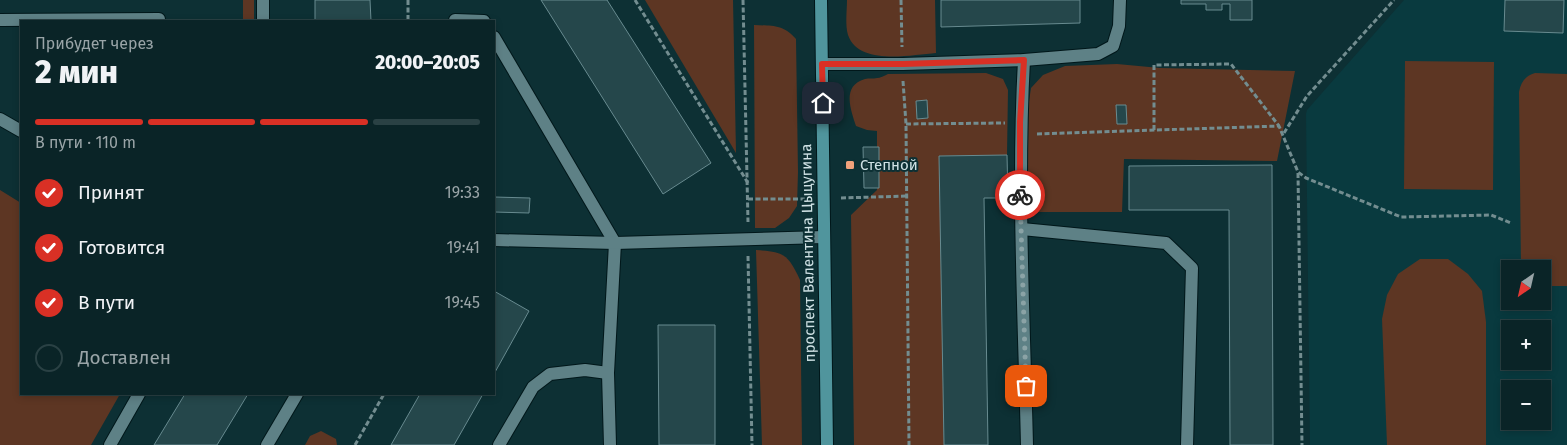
<!DOCTYPE html>
<html lang="ru">
<meta charset="utf-8">
<style>
body{margin:0;font-family:"Fira Sans",sans-serif;background:#183033;color:#f1f3f6;height:100vh;display:flex;flex-direction:column;font-size:19px;white-space:nowrap}
*{box-sizing:border-box;margin:0}
p{font-size:16px;color:#99a4a7}
.icon{flex:none;width:28px;height:28px;fill:none;stroke:currentColor;stroke-width:2;stroke-linecap:round;stroke-linejoin:round}
.map{position:relative;flex:1;overflow:hidden}
.sheet{position:absolute;left:20px;top:20px;width:475px;height:375px;display:flex;flex-direction:column;background:#0a2427;border-radius:0px;box-shadow:0 2px 8px #0003,0 0 0 1px #2a4144}
.sheet>*{flex:none}
.needle{width:32px;rotate:214deg}
.buttons{position:absolute;left:1501px;top:260px;display:grid;gap:10px}
.buttons a{display:grid;place-items:center;width:50px;height:50px;border-radius:0px;background:#0a2427;box-shadow:0 2px 8px #0003,0 0 0 1px #2a4144;font-size:25px}
.pin{position:absolute;display:grid;place-items:center;width:42px;height:42px;color:#fff;margin:-21px;border-radius:10px;box-shadow:0 2px 8px #0006}
.courier{position:absolute;display:grid;place-items:center;width:50px;height:50px;margin:-25px;border:4px solid #d93025;border-radius:50%;background:#fff;color:#222;box-shadow:0 1px 6px #0007}
.summary em{font-style:normal;font-weight:800}
.summary div{display:flex;flex-direction:column-reverse}
.summary{display:flex;align-items:center;justify-content:space-between;height:85px;padding:0 15px}
h1{font-size:32px;font-weight:800;line-height:38px}
.bar{display:grid;grid-template-columns:repeat(4,1fr);gap:8px 5px;align-content:center;height:60px;padding:0 15px}
.bar i{height:6px;border-radius:4px;background:#2a4144}
.bar .current{background:#d93025}
.bar p{grid-column:span 4}
ol{padding:0 15px;list-style:none}
li{display:flex;align-items:center;gap:15px;height:55px}
li p{margin-inline-start:auto}
li .icon{padding:5px;border-radius:50%;background:#d93025;color:#fff;stroke-width:4}
li:last-child{color:#99a4a7}
li i{width:28px;height:28px;border:2px solid #2a4144;border-radius:50%}
.map>svg:first-child{display:block}
.built{fill:#093a3f;fill-rule:evenodd}
.green{fill:#5d3623}
.building{fill:#25474b;stroke:#688b90}
.lines{fill:none;stroke-linecap:round;stroke-linejoin:round}
.service-casing{stroke:#00171a;stroke-width:14}
.secondary-casing{stroke:#00171a;stroke-width:14}
.path{stroke:#738d90;stroke-width:3;stroke-dasharray:5 2.5;stroke-linecap:butt}
.service{stroke:#5e8186;stroke-width:12}
.secondary{stroke:#50959d;stroke-width:12}
.done{stroke:#8ba3a6;stroke-width:5;stroke-dasharray:0 9}
.route{stroke:#d93025;stroke-width:6}
.poi-dot{fill:#f1a17b;stroke:#0d3034;stroke-width:2}
.labels{text-anchor:middle;dominant-baseline:central;stroke-width:4;stroke-linejoin:round;paint-order:stroke}
.poi-label{font-size:15px;fill:#cfe1e4;stroke:#0d3034;text-anchor:start}
.street-label{font-size:15px;fill:#cfe1e4;stroke:#0d3034}
</style>
<div class="map">
<svg width="1567" height="445" viewBox="0 0 1567 445">
<rect width="100%" height="100%" fill="#0d3034"/>
<!-- built -->
<path class="built" d="M1404,0H1567V445H1310L1306,114L1307,110ZM1510,269H1542V301H1510ZM1510,329H1542V361H1510ZM1510,389H1542V421H1510Z"/>
<!-- green -->
<g class="green">
<rect x="243" y="0" width="11" height="21"/>
<path d="M645,0H733L736,153Z"/>
<path d="M847,0H935L936,53C910,55 859,66 848,35C845,25 847,10 847,0Z"/>
<path d="M754,25C772,26 783,24 796,39L798,172L797,206L789,218L775,228H755Z"/>
<path d="M1405,61L1494,62L1493,190L1404,189Z"/>
<path d="M1117,64L1160,68L1295,71L1277,161L1124,159L1122,212H1027V114L1031,88L1043,75L1065,66Z"/>
<path d="M986,73L1003,79L1008,90L1007,155L939,156L944,445H854L851,215L877,190V131L867,130L856,126C851,110 841,86 865,79C869,78 873,79 877,78C880,78 884,76 888,74Z"/>
<path d="M1535,73L1567,74V286H1543L1542,269H1521L1519,92C1521,82 1525,76 1535,73Z"/>
<path d="M0,190L21,203V394H120L91,445H0Z"/>
<path d="M756,250C784,252 788,254 800,280L802,445H762Z"/>
<path d="M1420,259H1448L1468,274L1482,291L1486,322V445H1387L1382,319L1387,295L1398,274Z"/>
<path d="M321,431L336,439L337,445H305L310,436Z"/>
</g>
<!-- building -->
<g class="building">
<path d="M315,0H370L371,21H315Z"/>
<path d="M541,0H607L711,163L663,194Z"/>
<path d="M941,0H1080V23L941,27Z"/>
<path d="M1181,0H1252V20H1230V4H1222V10H1206V4H1181Z"/>
<path d="M1505,0H1564L1563,33L1504,31Z"/>
<path d="M927,100L928,118L917,119L916,101Z"/>
<path d="M1116,105H1126L1127,124H1117Z"/>
<path d="M863,147H879V188H864Z"/>
<path d="M1007,155L1008,198H984L988,445H944L939,156Z"/>
<path d="M1272,165L1273,445H1230L1229,210H1129V166Z"/>
<path d="M494,197L530,198L529,213L494,212Z"/>
<path d="M494,291L529,311L494,374Z"/>
<path d="M658,325H715V445H659Z"/>
<path d="M185,394H248L217,445H154Z"/>
<path d="M420,394H483L454,445H391Z"/>
</g>
<g class="lines">
<!-- service casing -->
<g class="service-casing">
<g id="service">
<path d="M263,0V21"/>
<path d="M0,20L159,19V21"/>
<path d="M455,21V20L484,21"/>
<path d="M494,37L615,243L608,373L610,445"/>
<path d="M1024,60C1017,188 1024,317 1027,445"/>
<path d="M822,64H903L1024,60L1098,54L1113,46L1119,26L1120,0"/>
<path d="M0,119L21,131"/>
<path d="M1022,229L1166,243L1192,268L1187,445"/>
<path d="M494,240L615,243L824,237"/>
<path d="M110,445L139,394"/>
<path d="M267,445L297,394"/>
<path d="M499,445L533,387L550,374L585,370L608,373"/>
</g>
</g>
<!-- secondary casing -->
<g class="secondary-casing">
<path id="secondary" d="M821,0L827,445"/>
</g>
<!-- path -->
<g class="path">
<path d="M408,0V21"/>
<path d="M635,0L748,183"/>
<path d="M743,0L748,222"/>
<path d="M901,0L902,47"/>
<path d="M903,81L906,124L909,445"/>
<path d="M906,124L1005,123"/>
<path d="M1154,130V65L1231,64L1279,126"/>
<path d="M1284,133L1307,96L1394,0"/>
<path d="M1037,134L1279,126L1298,172L1306,178L1401,217L1491,215L1511,223"/>
<path d="M1298,173L1302,445"/>
<path d="M841,198L907,196"/>
<path d="M748,199H807"/>
<path d="M748,256L752,445"/>
<path d="M355,445L384,394"/>
</g>
<!-- service -->
<use href="#service" class="service"/>
<!-- secondary -->
<use href="#secondary" class="secondary"/>
</g>
<g class="lines">
<!-- done -->
<path class="done" d="M1020,195L1026,386"/>
<!-- route -->
<path class="route" d="M823,103L822,64H903L1024,60L1020,122V195"/>
</g>
<!-- markers -->
<rect class="poi-dot" x="845" y="160" width="10" height="10" rx="2.5"/>
<g class="labels">
<!-- poi labels -->
<g class="poi-label">
<text x="860" y="165">Степной</text>
</g>
<!-- street labels -->
<g class="street-label">
<text transform="translate(808 253) rotate(-91)">проспект Валентина Цыцугина</text>
</g>
</g>
</svg>
<div class="buttons">
<a><svg class="needle" viewBox="-14 -14 28 28"><path d="M0-13l5 13h-10z" fill="#e53935"/><path d="M0 13l5-13h-10z" fill="#99a4a7"/></svg></a>
<a>+</a>
<a>−</a>
</div>
<div class="pin" style="left:1026px;top:386px;background:#ea580c"><svg class="icon" aria-label="bag" viewBox="0 0 24 24"><path d="M5 8h14l-1 12H6zM9 8a3 3 0 0 1 6 0"/></svg></div>
<div class="pin" style="left:823px;top:103px;background:#1f2937"><svg class="icon" aria-label="home" viewBox="0 0 24 24"><path d="M3 11l9-7 9 7M6 9v11h12V9"/></svg></div>
<div class="courier" style="left:1020px;top:195px"><svg class="icon" aria-label="bike" viewBox="0 0 24 24"><circle cx="6" cy="16" r="4"/><circle cx="18" cy="16" r="4"/><path d="M6 16l4-8h5l3 8M10 8l3 8H6M13 5h3"/></svg></div>
<section class="sheet">
<div class="summary"><div><h1>2 мин</h1><p>Прибудет через</p></div><em>20:00–20:05</em></div>
<div class="bar"><i class="current"></i><i class="current"></i><i class="current"></i><i></i><p>В пути · 110 m</p></div>
<ol>
<li><svg class="icon" aria-label="check" viewBox="0 0 24 24"><path d="M5 12l5 5 9-10"/></svg>Принят<p>19:33</p></li>
<li><svg class="icon" aria-label="check" viewBox="0 0 24 24"><path d="M5 12l5 5 9-10"/></svg>Готовится<p>19:41</p></li>
<li><svg class="icon" aria-label="check" viewBox="0 0 24 24"><path d="M5 12l5 5 9-10"/></svg>В пути<p>19:45</p></li>
<li><i></i>Доставлен</li>
</ol>
</section>
</div>
